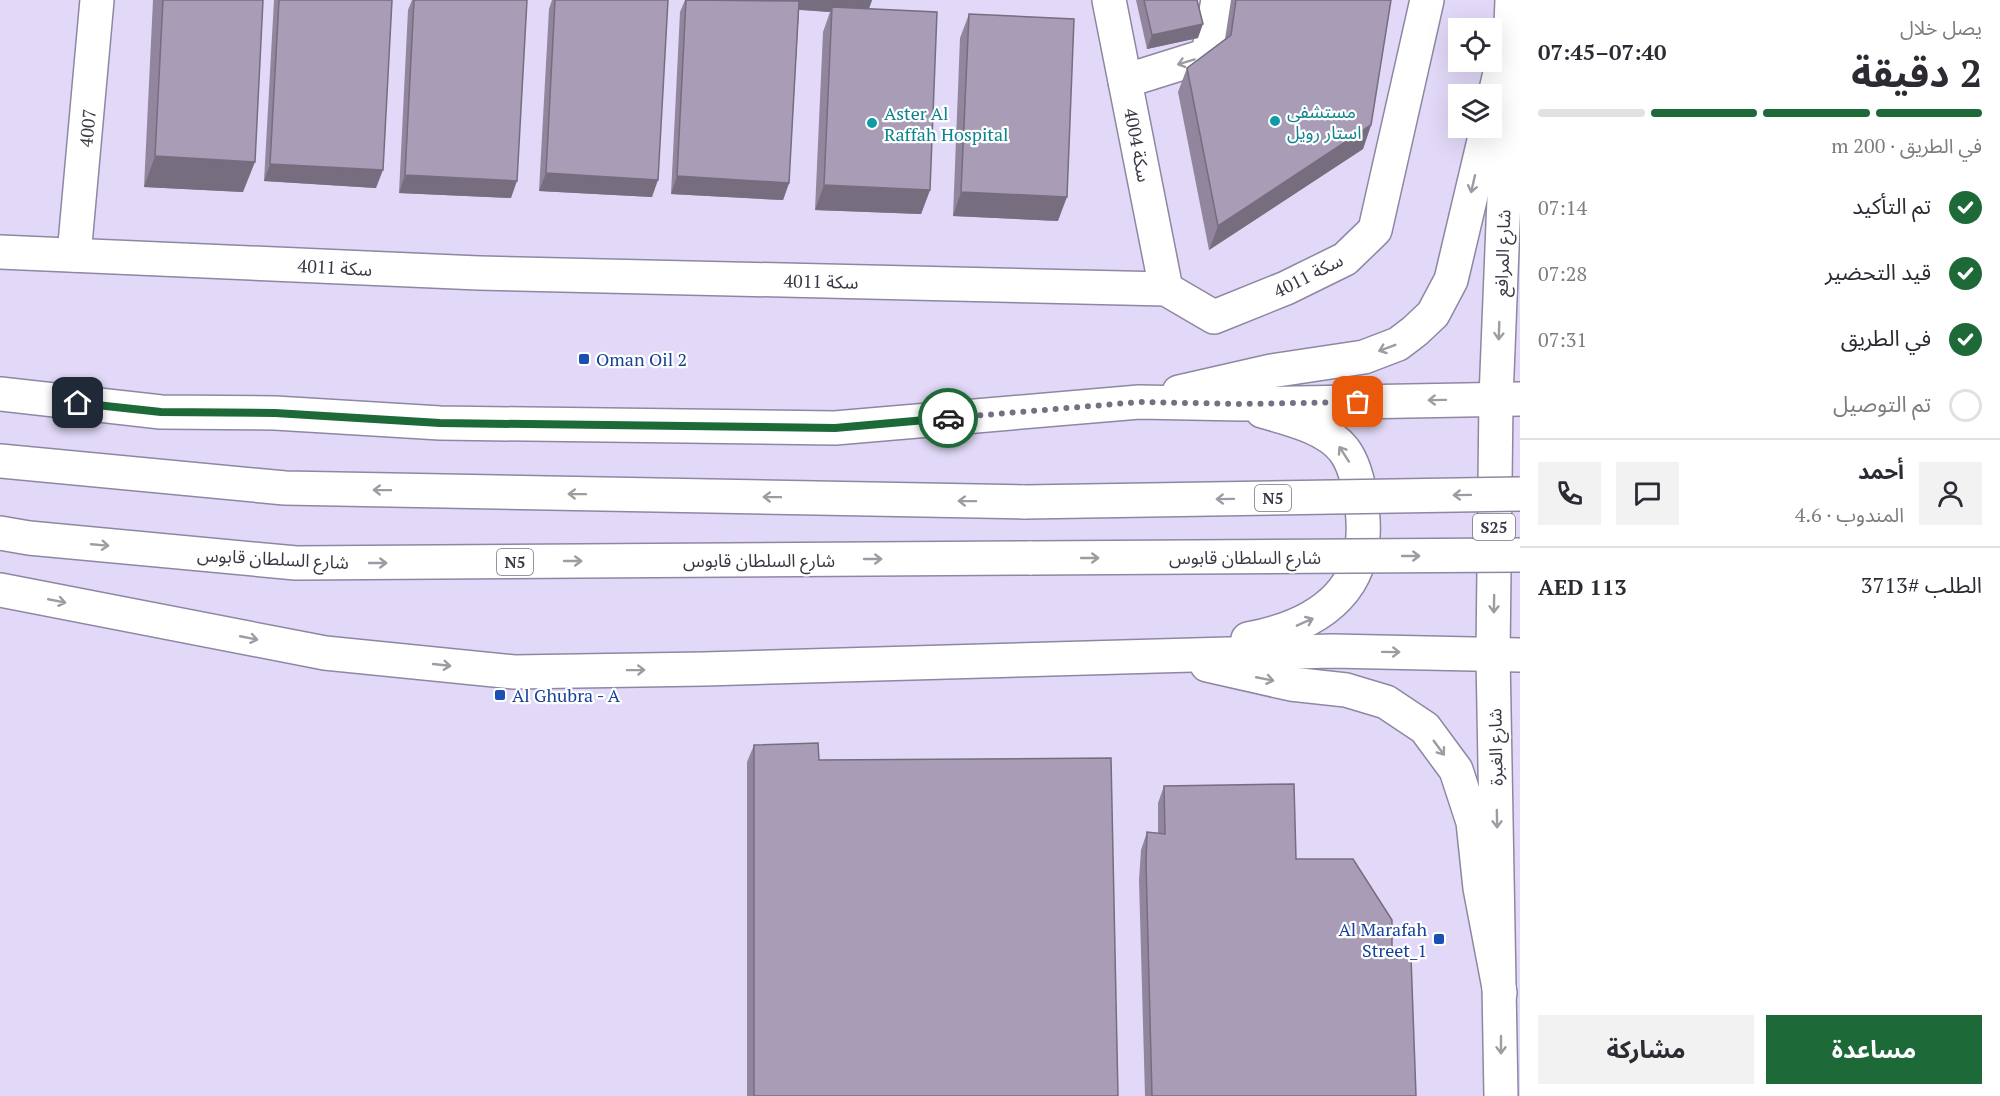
<!DOCTYPE html>
<html lang="ar">
<meta charset="utf-8">
<style>
body{margin:0;font-family:"PT Serif","Noto Sans Arabic",serif;background:#f2f2f3;color:#2b2b33;direction:rtl;height:100vh;display:flex;flex-direction:column;font-size:22px;white-space:nowrap}
*{box-sizing:border-box;margin:0}
p{font-size:20px;color:#7c7c81}
.icon{flex:none;width:33px;height:33px;fill:none;stroke:currentColor;stroke-width:2;stroke-linecap:round;stroke-linejoin:round}
.map{position:relative;flex:1;overflow:hidden;direction:ltr}
.details{display:flex;flex-direction:column;background:#fff;width:480px}
.details>*{flex:none}
.fabs{position:absolute;left:1448px;top:18px;display:grid;gap:12px}
.fabs a{display:grid;place-items:center;width:54px;height:54px;border-radius:0px;background:#fff;box-shadow:0 6px 24px #0002;font-size:30px}
.pin{position:absolute;display:grid;place-items:center;width:51px;height:51px;color:#fff;margin:-26px;border-radius:12px;box-shadow:0 3px 9px #0006}
.courier{position:absolute;display:grid;place-items:center;width:60px;height:60px;margin:-30px;border:4px solid #1d6938;border-radius:50%;background:#fff;color:#222;box-shadow:0 2px 8px #0007}
.overview em{font-style:normal;font-weight:700}
.overview div{display:flex;flex-direction:column-reverse}
.overview{display:flex;align-items:center;justify-content:space-between;height:102px;padding:0 18px}
h1{font-size:39px;font-weight:700;line-height:45px}
.bar{display:grid;grid-template-columns:repeat(4,1fr);gap:9px 6px;align-content:center;height:72px;padding:0 18px}
.bar i{height:8px;border-radius:4px;background:#e1e1e2}
.bar .on{background:#1d6938}
.bar p{grid-column:span 4}
.line{display:flex;align-items:center;gap:15px;padding:0 18px;border-top:2px solid #e1e1e2}
.line div{flex:1}
.round{display:grid;place-items:center;flex:none;width:63px;height:63px;border-radius:0px;background:#f2f2f3}
ol{padding:0 18px;list-style:none}
li{display:flex;align-items:center;gap:18px;height:66px}
li p{margin-inline-start:auto}
li .icon{padding:6px;border-radius:50%;background:#1d6938;color:#fff;stroke-width:4}
li:last-child{color:#7c7c81}
li i{width:33px;height:33px;border:3px solid #e1e1e2;border-radius:50%}
.primary-button{display:flex;gap:12px;margin-top:auto;padding:12px 18px}
.primary-button a{flex:1;height:69px;border-radius:0px;background:#1d6938;color:#fff;font-size:24px;font-weight:700;line-height:69px;text-align:center}
.primary-button a+a{background:#f2f2f3;color:#2b2b33}
main{display:flex;flex:1;min-height:0}
.map>svg:first-child{display:block}
.lines{fill:none;stroke-linecap:round;stroke-linejoin:round}
.minor-casing{stroke:#8e87a2;stroke-width:36}
.primary-casing{stroke:#8e87a2;stroke-width:36}
.trunk-casing{stroke:#8e87a2;stroke-width:36}
.minor{stroke:#fff;stroke-width:33}
.primary{stroke:#fff;stroke-width:33}
.trunk{stroke:#fff;stroke-width:33}
.trunk-bridge-casing{stroke:#8e87a2;stroke-width:36;stroke-linecap:butt}
.trunk-bridge{stroke:#fff;stroke-width:33}
.wall{fill:#91869d}
.shaded-wall{fill:#766d7f}
.building{fill:#a99cb6;stroke:#766d7f;stroke-width:1.5}
.oneway{stroke:#9d9ca2}
.done{stroke:#757083;stroke-width:6;stroke-dasharray:0 10.8}
.route{stroke:#1d6938;stroke-width:8}
.culture-dot{fill:#0f9aa8;stroke:#fff;stroke-width:2}
.transit-dot{fill:#1a4fb4;stroke:#fff;stroke-width:2}
.labels{text-anchor:middle;dominant-baseline:central;stroke-width:4.5;stroke-linejoin:round;paint-order:stroke}
.shield{fill:#fff;stroke:#76747c;stroke-width:1.5}
.shield-label{font-size:16px;font-weight:bold;fill:#3b3844}
.culture-label{font-size:18px;fill:#0d838f;stroke:#fff;text-anchor:start}
.street-label{font-size:18px;fill:#3b3844;stroke:#fff}
.transit-label{font-size:18px;fill:#164399;stroke:#fff;text-anchor:start}
</style>
<main>
<section class="details">
<div class="overview"><div><h1>2 دقيقة</h1><p>يصل خلال</p></div><em>07:40–07:45</em></div>
<div class="bar"><i class="on"></i><i class="on"></i><i class="on"></i><i></i><p>في الطريق · 200 m</p></div>
<ol>
<li><svg class="icon" aria-label="check" viewBox="0 0 24 24"><path d="M5 12l5 5 9-10"/></svg>تم التأكيد<p>07:14</p></li>
<li><svg class="icon" aria-label="check" viewBox="0 0 24 24"><path d="M5 12l5 5 9-10"/></svg>قيد التحضير<p>07:28</p></li>
<li><svg class="icon" aria-label="check" viewBox="0 0 24 24"><path d="M5 12l5 5 9-10"/></svg>في الطريق<p>07:31</p></li>
<li><i></i>تم التوصيل</li>
</ol>
<div class="line" style="height:108px"><a class="round"><svg class="icon" aria-label="person" viewBox="0 0 24 24"><circle cx="12" cy="8" r="4"/><path d="M4 21q1-7 8-7t8 7"/></svg></a><div><b>أحمد</b><p>المندوب · 4.6</p></div><a class="round"><svg class="icon" aria-label="chat" viewBox="0 0 24 24"><path d="M4 5h16v11H9l-5 4z"/></svg></a><a class="round"><svg class="icon" aria-label="phone" viewBox="0 0 24 24"><path d="M5 4h4l2 5-3 2q2 4 5 5l2-3 5 2v4C11 20 4 13 5 4z"/></svg></a></div>
<div class="line" style="height:78px"><div>الطلب #3713</div><b>AED 113</b></div>
<div class="primary-button"><a>مساعدة</a><a>مشاركة</a></div>
</section>
<div class="map">
<svg width="1520" height="1096" viewBox="0 0 1520 1096">
<rect width="100%" height="100%" fill="#e1d9f7"/>
<g class="lines">
<!-- minor casing -->
<g class="minor-casing">
<g id="minor">
<path d="M1109,0L1166,289"/>
<path d="M1125,81L1208,55L1218,0"/>
<path d="M0,252L479,273L1166,289L1214,317L1286,288L1345,259L1375,230L1427,0"/>
<path d="M74,255L97,0"/>
</g>
</g>
<!-- primary casing -->
<g class="primary-casing">
<path id="primary" d="M1501,1096L1493,655L1496,398L1512,0"/>
</g>
<!-- trunk casing -->
<g class="trunk-casing">
<g id="trunk">
<path d="M1491,111L1511,26"/>
<path d="M1179,392L1271,371L1364,357L1398,344L1415,331L1433,314L1451,280L1487,128"/>
<path d="M0,394L161,412L275,413L440,423L835,428L1139,402L1242,404L1520,399"/>
<path d="M0,461L285,488L1025,502"/>
<path d="M0,533L29,538L296,563L1032,558"/>
<path d="M0,590L325,653L514,672L704,669L1332,651L1520,655"/>
<path d="M1248,639C1323,625 1375,586 1361,502C1359,485 1355,465 1344,450C1326,427 1289,419 1262,411"/>
<path d="M1207,665L1291,684L1346,690L1386,702L1425,728L1456,770L1473,822L1480,888L1500,993"/>
</g>
</g>
<!-- minor -->
<use href="#minor" class="minor"/>
<!-- primary -->
<use href="#primary" class="primary"/>
<!-- trunk -->
<use href="#trunk" class="trunk"/>
<!-- trunk-bridge casing -->
<g class="trunk-bridge-casing">
<g id="trunk-bridge">
<path d="M1025,502L1520,494"/>
<path d="M1032,558L1520,555"/>
</g>
</g>
<!-- trunk-bridge -->
<use href="#trunk-bridge" class="trunk-bridge"/>
</g>
<!-- wall -->
<g class="wall">
<path d="M153,0H263L243,192L144,187Z"/>
<path d="M274,0H392L376,188L264,181Z"/>
<path d="M412,0H527L511,198L399,193L408,10Z"/>
<path d="M552,0H668L652,197L539,191L549,9Z"/>
<path d="M685,0H872L869,9L930,190L921,214L815,210L823,32L830,12L799,10L789,183L783,200L671,194L680,12Z"/>
<path d="M1136,0H1197L1198,38L1147,49Z"/>
<path d="M1231,0H1391L1371,125L1363,149L1209,250L1178,92L1187,68L1225,39Z"/>
<path d="M969,14L1058,221L953,216L960,38Z"/>
<path d="M754,745L819,760L1118,1096H747V762Z"/>
<path d="M1164,786L1296,859L1392,954L1416,1096H1145L1139,880L1141,850L1147,832L1158,833V803Z"/>
</g>
<!-- shaded-wall -->
<g class="shaded-wall">
<path d="M757,0H872L867,14L832,7L830,12L754,6Z"/>
<path d="M1203,24L1198,38L1147,49L1152,35Z"/>
<path d="M1371,125L1363,149L1209,250L1218,226Z"/>
<path d="M155,156L255,162L243,192L144,187Z"/>
<path d="M270,164L383,170L376,188L264,181Z"/>
<path d="M546,173L658,180L652,197L539,191Z"/>
<path d="M405,175L517,181L511,198L399,193Z"/>
<path d="M677,176L789,183L783,200L671,194Z"/>
<path d="M824,185L930,190L921,214L815,210Z"/>
<path d="M961,192L1067,197L1058,221L953,216Z"/>
</g>
<!-- building -->
<g class="building">
<path d="M163,0H263L255,162L155,156Z"/>
<path d="M279,0H392L383,170L270,164Z"/>
<path d="M414,0H527L517,181L405,175Z"/>
<path d="M555,0H668L658,180L546,173Z"/>
<path d="M686,0L799,1L789,183L677,176Z"/>
<path d="M1144,0H1197L1203,24L1152,35Z"/>
<path d="M1236,0H1391L1371,125L1218,226L1187,68L1231,35Z"/>
<path d="M832,7L937,12L930,190L824,185Z"/>
<path d="M969,14L1074,19L1067,197L961,192Z"/>
<path d="M818,743L819,760L1111,758L1118,1096H754V745Z"/>
<path d="M1294,784L1296,859H1353L1392,920V954L1411,957L1416,1096H1152L1146,862L1147,832L1165,834L1164,786Z"/>
</g>
<!-- one-way arrows -->
<defs><path id="oneway-shaft" d="M-6 0H5M1.5-3L5.5 0L1.5 3" fill="none" stroke-width="1.6" stroke-linecap="round" stroke-linejoin="round" transform="scale(1.5)"/></defs>
<g class="oneway">
<use href="#oneway-shaft" transform="translate(1186 62) rotate(163)"/>
<use href="#oneway-shaft" transform="translate(1473 184) rotate(103)"/>
<use href="#oneway-shaft" transform="translate(1499 331) rotate(92)"/>
<use href="#oneway-shaft" transform="translate(1387 348) rotate(159)"/>
<use href="#oneway-shaft" transform="translate(1437 400) rotate(179)"/>
<use href="#oneway-shaft" transform="translate(1344 454) rotate(-123)"/>
<use href="#oneway-shaft" transform="translate(382 490) rotate(-179)"/>
<use href="#oneway-shaft" transform="translate(577 494) rotate(-179)"/>
<use href="#oneway-shaft" transform="translate(1462 495) rotate(179)"/>
<use href="#oneway-shaft" transform="translate(772 497) rotate(-179)"/>
<use href="#oneway-shaft" transform="translate(1225 499) rotate(179)"/>
<use href="#oneway-shaft" transform="translate(967 501) rotate(-179)"/>
<use href="#oneway-shaft" transform="translate(100 545) rotate(5)"/>
<use href="#oneway-shaft" transform="translate(1411 556)"/>
<use href="#oneway-shaft" transform="translate(1090 558)"/>
<use href="#oneway-shaft" transform="translate(873 559)"/>
<use href="#oneway-shaft" transform="translate(573 561)"/>
<use href="#oneway-shaft" transform="translate(378 563)"/>
<use href="#oneway-shaft" transform="translate(57 601) rotate(11)"/>
<use href="#oneway-shaft" transform="translate(1494 604) rotate(91)"/>
<use href="#oneway-shaft" transform="translate(1305 622) rotate(-24)"/>
<use href="#oneway-shaft" transform="translate(249 638) rotate(11)"/>
<use href="#oneway-shaft" transform="translate(1391 652) rotate(1)"/>
<use href="#oneway-shaft" transform="translate(442 665) rotate(6)"/>
<use href="#oneway-shaft" transform="translate(636 670) rotate(-1)"/>
<use href="#oneway-shaft" transform="translate(1265 679) rotate(11)"/>
<use href="#oneway-shaft" transform="translate(1439 748) rotate(54)"/>
<use href="#oneway-shaft" transform="translate(1497 819) rotate(89)"/>
<use href="#oneway-shaft" transform="translate(1501 1045) rotate(90)"/>
</g>
<g class="lines">
<!-- done -->
<path class="done" d="M948,418L1139,402L1242,404L1358,402"/>
<!-- route -->
<path class="route" d="M78,403L161,412L275,413L440,423L835,428L948,418"/>
</g>
<!-- markers -->
<g class="culture-dot">
<circle cx="1275" cy="121" r="6"/>
<circle cx="872" cy="123" r="6"/>
</g>
<g class="transit-dot">
<rect x="578" y="353" width="12" height="12" rx="3"/>
<rect x="494" y="689" width="12" height="12" rx="3"/>
<rect x="1433" y="933" width="12" height="12" rx="3"/>
</g>
<g class="labels">
<!-- shield labels -->
<g class="shield">
<rect x="1255" y="485" width="36" height="26" rx="4.5"/>
<rect x="1473" y="514" width="42" height="26" rx="4.5"/>
<rect x="497" y="549" width="36" height="26" rx="4.5"/>
</g>
<g class="shield-label">
<text x="1273" y="498">N5</text>
<text x="1494" y="527">S25</text>
<text x="515" y="562">N5</text>
</g>
<!-- culture labels -->
<g class="culture-label">
<text x="1287" y="111">مستشفى<tspan x="1287" dy="21">استار رويل</tspan></text>
<text x="884" y="113">Aster Al<tspan x="884" dy="21">Raffah Hospital</tspan></text>
</g>
<!-- street labels -->
<g class="street-label">
<text transform="translate(87 128) rotate(-84)">4007</text>
<text transform="translate(1138 145) rotate(79)">سكة 4004</text>
<text transform="translate(1502 253) rotate(-88)">شارع المرافع</text>
<text transform="translate(335 267) rotate(3)">سكة 4011</text>
<text transform="translate(1308 275) rotate(-27)">سكة 4011</text>
<text transform="translate(821 281) rotate(1)">سكة 4011</text>
<text x="1245" y="557">شارع السلطان قابوس</text>
<text transform="translate(273 558) rotate(3)">شارع السلطان قابوس</text>
<text x="759" y="560">شارع السلطان قابوس</text>
<text transform="translate(1495 747) rotate(-91)">شارع الغبرة</text>
</g>
<!-- transit labels -->
<g class="transit-label">
<text x="596" y="359">Oman Oil 2</text>
<text x="512" y="695">Al Ghubra - A</text>
<text x="1427" y="929" text-anchor="end">Al Marafah<tspan x="1427" dy="21">Street_1</tspan></text>
</g>
</g>
</svg>
<div class="fabs">
<a><svg class="icon" aria-label="locate" viewBox="0 0 24 24"><circle cx="12" cy="12" r="6"/><path d="M12 2v4M12 18v4M2 12h4M18 12h4"/></svg></a>
<a><svg class="icon" aria-label="layers" viewBox="0 0 24 24"><path d="M12 4l9 5-9 5-9-5zM3 14l9 5 9-5"/></svg></a>
</div>
<div class="pin" style="left:1358px;top:402px;background:#ea580c"><svg class="icon" aria-label="bag" viewBox="0 0 24 24"><path d="M5 8h14l-1 12H6zM9 8a3 3 0 0 1 6 0"/></svg></div>
<div class="pin" style="left:78px;top:403px;background:#1f2937"><svg class="icon" aria-label="home" viewBox="0 0 24 24"><path d="M3 11l9-7 9 7M6 9v11h12V9"/></svg></div>
<div class="courier" style="left:948px;top:418px"><svg class="icon" aria-label="car" viewBox="0 0 24 24"><path d="M5 17H2v-5l4-1 3-4h7l3 4 3 1v5h-3M9 17h6M6 11h13"/><circle cx="7" cy="17" r="2"/><circle cx="17" cy="17" r="2"/></svg></div>
</div>
</main>
